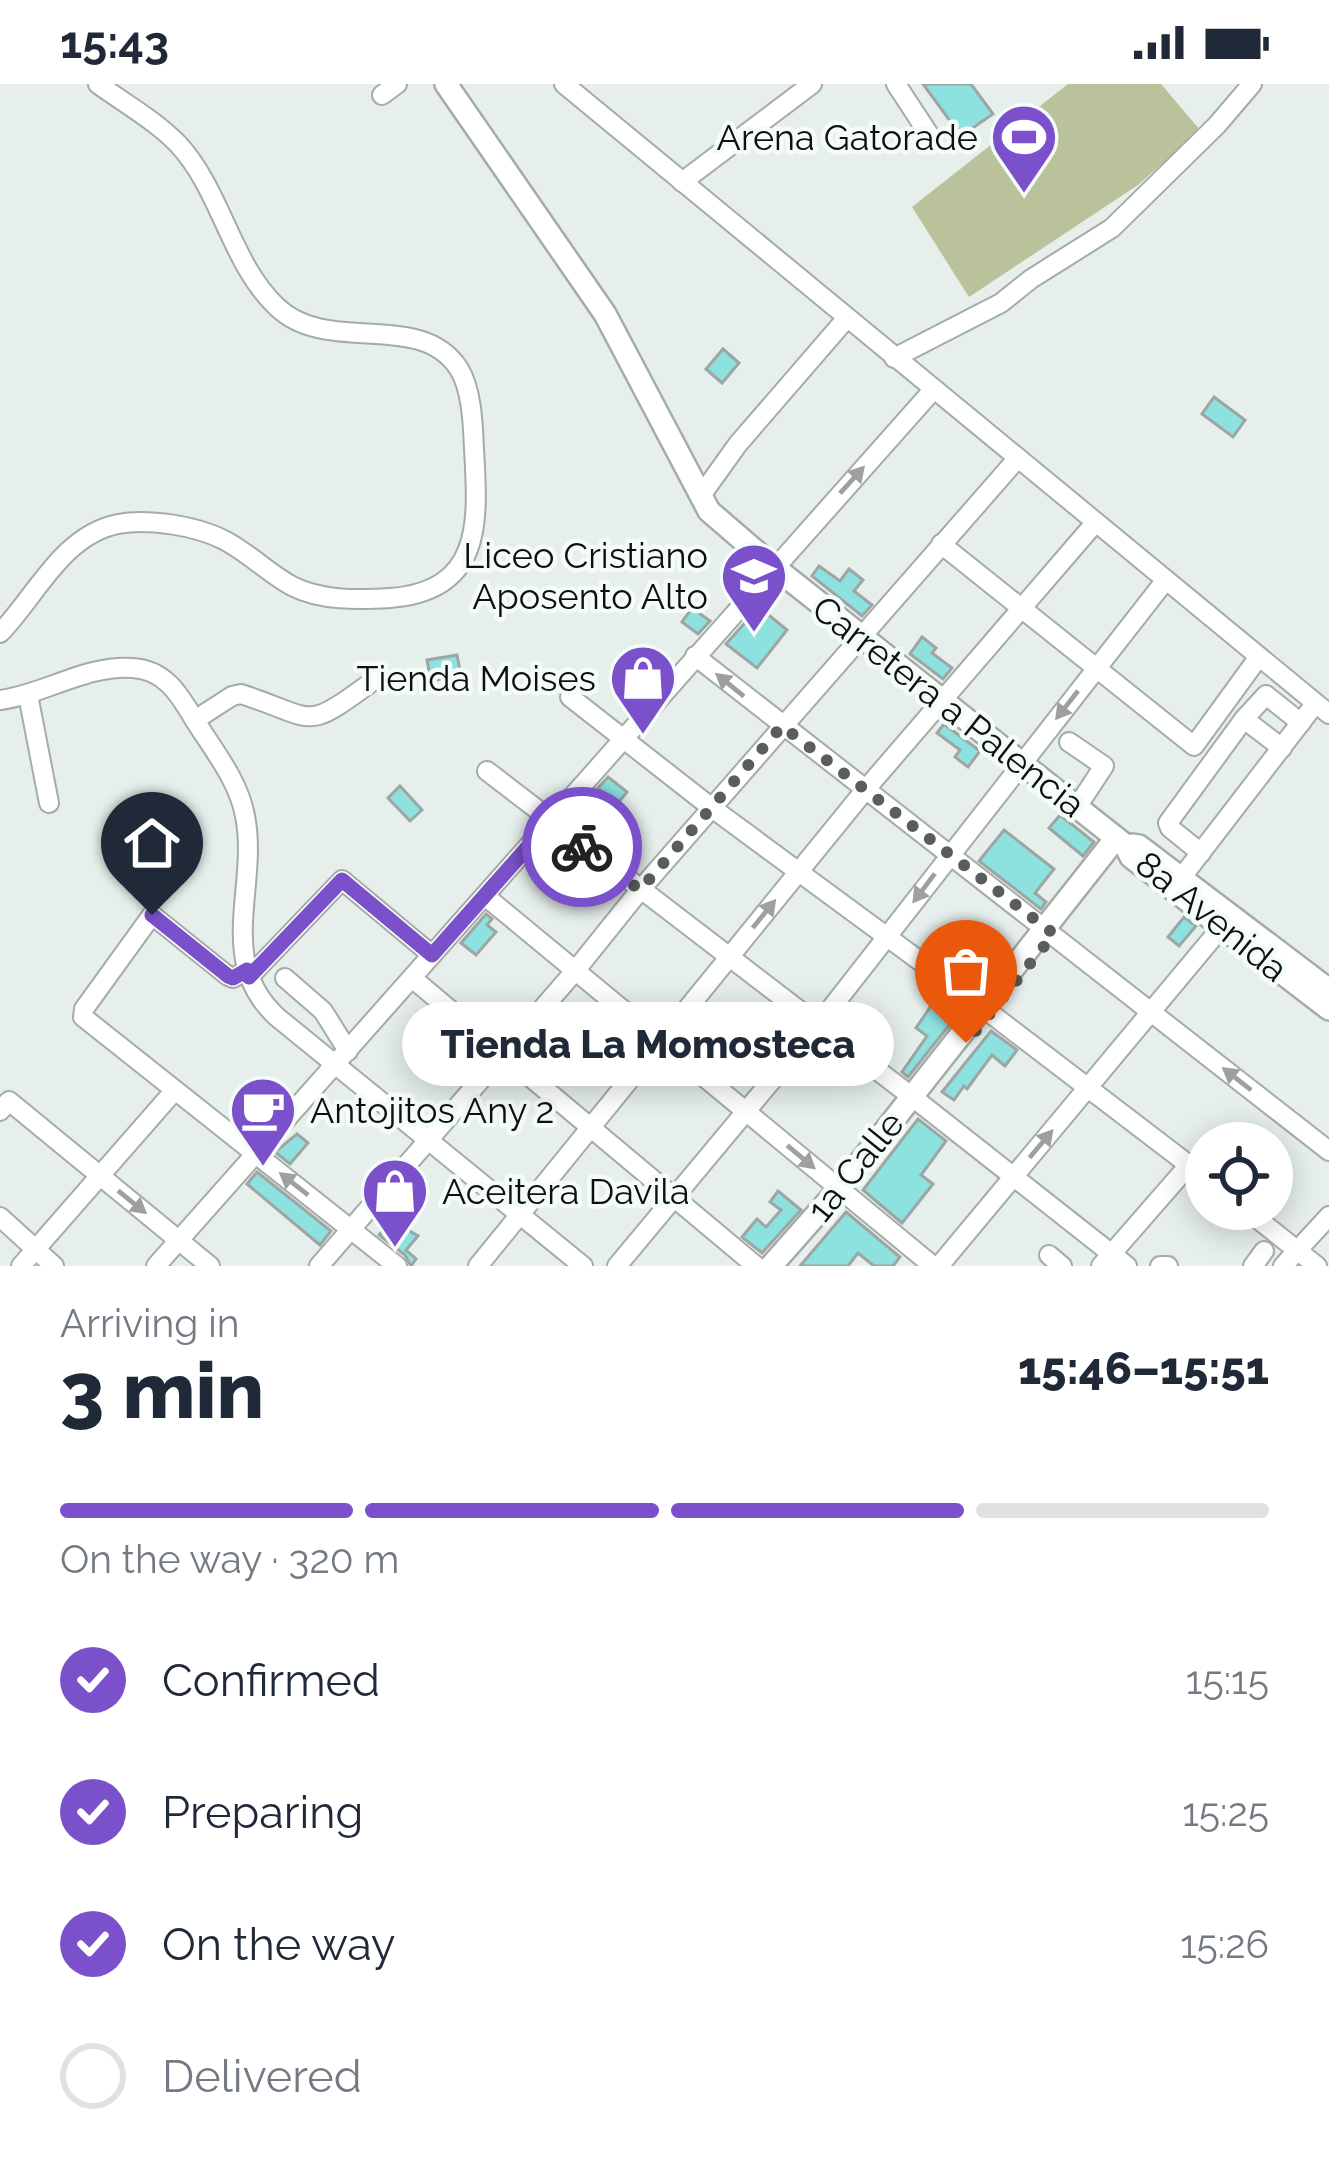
<!DOCTYPE html>
<meta charset="utf-8">
<style>
body{margin:0;font-family:Raleway,sans-serif;background:#f2f2f3;color:#1f2937;height:100vh;display:flex;flex-direction:column;font-size:45px;white-space:nowrap}
*{box-sizing:border-box;margin:0}
p{font-size:39px;color:#747a83}
.icon{flex:none;width:66px;height:66px;fill:none;stroke:currentColor;stroke-width:2;stroke-linecap:round;stroke-linejoin:round}
.map{position:relative;height:1182px;overflow:hidden}
.side{display:flex;flex-direction:column;background:#fff;flex:1}
.side>*{flex:none}
.buttons{position:absolute;left:1185px;top:1038px;display:grid;gap:24px}
.buttons a{display:grid;place-items:center;width:108px;height:108px;border-radius:50%;background:#fff;box-shadow:0 6px 30px #0003;font-size:60px}
.pin{position:absolute;display:grid;place-items:center;width:102px;height:102px;color:#fff;margin:-123px -51px;border-radius:50% 50% 50% 0;rotate:-45deg;box-shadow:0 0 12px #0007}
.pin .icon{rotate:45deg}
.courier{position:absolute;display:grid;place-items:center;width:120px;height:120px;margin:-60px;border:9px solid #7a51ca;border-radius:50%;background:#fff;color:#222;box-shadow:0 3px 15px #0007}
.bubble{position:absolute;height:84px;border-radius:42px;background:#fff;box-shadow:0 6px 30px #0003;font-size:39px;font-weight:800;line-height:84px;text-align:center}
.headline em{font-style:normal;font-weight:800}
.headline div{display:flex;flex-direction:column-reverse}
.headline{display:flex;align-items:center;justify-content:space-between;height:204px;padding:0 60px}
h1{font-size:78px;font-weight:800;line-height:90px}
.bar{display:grid;grid-template-columns:repeat(4,1fr);gap:18px 12px;align-content:center;height:144px;padding:0 60px}
.bar i{height:15px;border-radius:9px;background:#e0e1e3}
.bar .selected{background:#7a51ca}
.bar p{grid-column:span 4}
ol{padding:0 60px;list-style:none}
li{display:flex;align-items:center;gap:36px;height:132px}
li p{margin-inline-start:auto}
li .icon{padding:12px;border-radius:50%;background:#7a51ca;color:#fff;stroke-width:4}
li:last-child{color:#747a83}
li i{width:66px;height:66px;border:6px solid #e0e1e3;border-radius:50%}
.status{display:flex;justify-content:space-between;align-items:center;height:84px;padding:0 60px;background:#fff;direction:ltr}
.status svg{height:33px;fill:currentColor}
.map>svg:first-child{display:block}
.green{fill:#b9c29a}
.building{fill:#8de1df;stroke:#9da6a5;stroke-width:3}
.lines{fill:none;stroke-linecap:round;stroke-linejoin:round}
.minor-casing{stroke:#a4aca8;stroke-width:22}
.major-casing{stroke:#a4aca8;stroke-width:26}
.minor{stroke:#fff;stroke-width:18}
.major{stroke:#fff;stroke-width:21}
.oneway{fill:#9e9f9f}
.done{stroke:#595e5c;stroke-width:12;stroke-dasharray:0 21.6}
.route{stroke:#7a51ca;stroke-width:15}
.labels{text-anchor:middle;dominant-baseline:central;stroke-width:9;stroke-linejoin:round;paint-order:stroke}
.poi-label{font-size:36px;fill:#0d100f;stroke:#f4fcf9;text-anchor:end}
.street-label{font-size:36px;fill:#0d100f;stroke:#f4fcf9}
</style>
<div class="status"><b>15:43</b><svg viewBox="0 0 49 12"><path d="M0 12V9h3v3zM5 12V6h3v6zM10 12V3h3v9zM15 12V0h3v12zM26 1h20v11H26zM47 4h2v5h-2z"/></svg></div>
<div class="map">
<svg width="1329" height="1182" viewBox="0 0 1329 1182">
<rect width="100%" height="100%" fill="#e6efeb"/>
<!-- green -->
<path class="green" d="M1068,0H1161L1200,46L1138,101L969,213L912,123Z"/>
<!-- building -->
<g class="building">
<path d="M923,0H971L993,30L961,52Z"/>
<path d="M723,265L739,279L722,299L706,285Z"/>
<path d="M1214,313L1245,336L1233,353L1202,330Z"/>
<path d="M819,482L840,497L849,485L863,496L854,507L872,521L862,532L812,492Z"/>
<path d="M759,523L787,546L757,584L726,560Z"/>
<path d="M692,524L710,537L698,550L682,538Z"/>
<path d="M922,553L936,564L932,569L952,584L943,595L910,570Z"/>
<path d="M457,571L461,591L431,597L427,576Z"/>
<path d="M944,640L980,667L968,683L955,673L960,666L937,649Z"/>
<path d="M608,693L627,708L618,719L598,704Z"/>
<path d="M400,702L422,726L410,737L388,714Z"/>
<path d="M1060,731L1094,758L1083,772L1049,744Z"/>
<path d="M1004,746L1054,785L1035,809L1046,818L1041,825L979,777Z"/>
<path d="M486,830L492,835L487,841L496,848L476,871L461,859Z"/>
<path d="M1184,833L1196,842L1179,862L1168,853Z"/>
<path d="M993,866L1002,874L979,904L971,898Z"/>
<path d="M935,916L953,930L959,922L962,925L908,993L902,988L927,952L916,944Z"/>
<path d="M991,947L1017,966L1005,982L992,971L967,1005L964,1002L954,1016L942,1008Z"/>
<path d="M918,1035L946,1057L921,1091L933,1100L902,1139L863,1106Z"/>
<path d="M297,1050L308,1059L290,1080L275,1068Z"/>
<path d="M257,1088L331,1147L320,1161L247,1100Z"/>
<path d="M778,1107L801,1126L762,1169L742,1153L757,1135L766,1143L781,1126L770,1118Z"/>
<path d="M846,1128L900,1173L893,1182H874L858,1169L848,1182H800Z"/>
<path d="M391,1136L418,1152L406,1166L416,1175L411,1182L405,1171L379,1151Z"/>
</g>
<g class="lines">
<!-- minor casing -->
<g class="minor-casing">
<g id="minor">
<path d="M564,0L1329,630"/>
<path d="M896,0L932,55"/>
<path d="M382,11L397,0"/>
<path d="M682,98L812,0"/>
<path d="M894,274L1001,219L1031,195L1112,144L1217,41L1252,0"/>
<path d="M700,413L738,360L846,235"/>
<path d="M941,460L1194,662L1258,574"/>
<path d="M0,549C35,514 62,451 118,440C148,434 197,442 224,456C249,469 268,489 292,502C321,517 359,516 390,514C484,507 478,436 474,365C473,341 472,306 459,285C421,225 328,272 277,223C231,180 221,106 178,60C156,37 124,19 98,0"/>
<path d="M695,572L1329,1067"/>
<path d="M28,611L49,719"/>
<path d="M570,613L712,724L981,922"/>
<path d="M0,616C45,610 88,580 133,584C165,586 179,610 194,635C212,664 239,697 245,732C259,802 215,876 277,933L583,1182"/>
<path d="M195,636L232,612L241,610C318,635 302,649 373,597"/>
<path d="M1069,658L1104,682L1077,723"/>
<path d="M1282,664L1244,635L1266,611L1301,639"/>
<path d="M487,687L911,1012"/>
<path d="M1201,769L1170,744L1168,739L1244,635"/>
<path d="M1182,793L1315,620"/>
<path d="M485,812L933,1182"/>
<path d="M247,886L233,894L228,892L152,831L84,925L83,933L397,1182"/>
<path d="M249,893L342,796L432,871"/>
<path d="M285,894L323,927L348,967"/>
<path d="M412,894L756,1182"/>
<path d="M990,929L1206,1094"/>
<path d="M920,1019L1127,1182"/>
<path d="M0,1027L9,1017L210,1182"/>
<path d="M1245,1125L1317,1182"/>
<path d="M0,1133L54,1182"/>
<path d="M1049,1171L1062,1182"/>
<path d="M21,1182L175,1006"/>
<path d="M156,1182L933,306"/>
<path d="M319,1182L575,887L640,806L1017,375"/>
<path d="M478,1182L866,705L1095,439"/>
<path d="M617,1182L818,941L1165,497"/>
<path d="M939,1182L1220,845"/>
<path d="M1101,1182L1189,1081"/>
<path d="M1160,1182H1168"/>
<path d="M1253,1182L1264,1167"/>
<path d="M1283,1182L1329,1132"/>
</g>
</g>
<!-- major casing -->
<g class="major-casing">
<g id="major">
<path d="M446,0L605,230L709,427L774,483L1125,761L1131,773L1329,925"/>
<path d="M1132,761L1139,762L1329,906"/>
<path d="M771,1182L839,1105L1116,754"/>
</g>
</g>
<!-- minor -->
<use href="#minor" class="minor"/>
<!-- major -->
<use href="#major" class="major"/>
</g>
<!-- one-way arrows -->
<defs><path id="oneway-solid" d="M-6-.8H1V-3.2L6.5 0L1 3.2V.8H-6Z" transform="scale(3)"/></defs>
<g class="oneway">
<use href="#oneway-solid" transform="translate(852 396) rotate(-48)"/>
<use href="#oneway-solid" transform="translate(730 601) rotate(-141)"/>
<use href="#oneway-solid" transform="translate(1067 621) rotate(128)"/>
<use href="#oneway-solid" transform="translate(924 804) rotate(127)"/>
<use href="#oneway-solid" transform="translate(764 830) rotate(-51)"/>
<use href="#oneway-solid" transform="translate(1237 995) rotate(-142)"/>
<use href="#oneway-solid" transform="translate(1041 1060) rotate(-50)"/>
<use href="#oneway-solid" transform="translate(801 1073) rotate(40)"/>
<use href="#oneway-solid" transform="translate(294 1100) rotate(-142)"/>
<use href="#oneway-solid" transform="translate(132 1118) rotate(39)"/>
</g>
<g class="lines">
<!-- done -->
<path class="done" d="M582,763L640,806L782,642L1054,850L966,959"/>
<!-- route -->
<path class="route" d="M152,831L228,892L233,894L247,886L249,893L342,796L432,871L550,738L582,763"/>
</g>
<!-- icons -->
<defs>
<g id="stadium-pin" transform="scale(3.45)"><path d="M0 17L-7.5 6A9.5 9.5 0 1 1 7.5 6Z" fill="#7a51ca" stroke="#f4fcf9"/><path d="M0-5a6.5 5 0 1 0 0 10a6.5 5 0 1 0 0-10ZM-3.5-1.8h7v3.6h-7Z" fill="#fff"/></g>
<g id="school-pin" transform="scale(3.45)"><path d="M0 17L-7.5 6A9.5 9.5 0 1 1 7.5 6Z" fill="#7a51ca" stroke="#f4fcf9"/><path d="M0-5L7-2L0 1L-7-2ZM-4 1L0 2.5L4 1V4Q0 6-4 4Z" fill="#fff"/></g>
<g id="shop-pin" transform="scale(3.45)"><path d="M0 17L-7.5 6A9.5 9.5 0 1 1 7.5 6Z" fill="#7a51ca" stroke="#f4fcf9"/><path d="M-5-2.5h2.3a2.7 3.5 0 0 1 5.4 0H5L5.5 6h-11ZM-1.5-2.5h3a1.5 2.3 0 0 0-3 0Z" fill="#fff"/></g>
<g id="cafe-pin" transform="scale(3.45)"><path d="M0 17L-7.5 6A9.5 9.5 0 1 1 7.5 6Z" fill="#7a51ca" stroke="#f4fcf9"/><path d="M-5.5-4.5H6V0H3Q3 3.5 0 3.5H-2.5Q-5.5 3.5-5.5 0ZM3-3.2v2h1.7v-2ZM-6 4.5H4V6H-6Z" fill="#fff"/></g>
</defs>
<g fill-rule="evenodd">
<use href="#stadium-pin" x="1024" y="53"/>
<use href="#school-pin" x="754" y="492"/>
<use href="#shop-pin" x="643" y="594"/>
<use href="#cafe-pin" x="263" y="1026"/>
<use href="#shop-pin" x="395" y="1107"/>
</g>
<g class="labels">
<!-- poi labels -->
<g class="poi-label">
<text x="978" y="53">Arena Gatorade</text>
<text x="708" y="471">Liceo Cristiano<tspan x="708" dy="41">Aposento Alto</tspan></text>
<text x="596" y="594">Tienda Moises</text>
<text x="310" y="1026" text-anchor="start">Antojitos Any 2</text>
<text x="442" y="1107" text-anchor="start">Aceitera Davila</text>
</g>
<!-- street labels -->
<g class="street-label">
<text transform="translate(949 622) rotate(38)">Carretera a Palencia</text>
<text transform="translate(1212 832) rotate(39)">8a Avenida</text>
<text transform="translate(855 1082) rotate(-51)">1a Calle</text>
</g>
</g>
</svg>
<div class="buttons">
<a><svg class="icon" aria-label="locate" viewBox="0 0 24 24"><circle cx="12" cy="12" r="6"/><path d="M12 2v4M12 18v4M2 12h4M18 12h4"/></svg></a>
</div>
<div class="pin" style="left:966px;top:959px;background:#ea580c"><svg class="icon" aria-label="bag" viewBox="0 0 24 24"><path d="M5 8h14l-1 12H6zM9 8a3 3 0 0 1 6 0"/></svg></div>
<div class="pin" style="left:152px;top:831px;background:#1f2937"><svg class="icon" aria-label="home" viewBox="0 0 24 24"><path d="M3 11l9-7 9 7M6 9v11h12V9"/></svg></div>
<div class="courier" style="left:582px;top:763px"><svg class="icon" aria-label="bike" viewBox="0 0 24 24"><circle cx="6" cy="16" r="4"/><circle cx="18" cy="16" r="4"/><path d="M6 16l4-8h5l3 8M10 8l3 8H6M13 5h3"/></svg></div>
<div class="bubble" style="left:402px;top:918px;width:492px">Tienda La Momosteca</div>
</div>
<section class="side">
<div class="headline"><div><h1>3 min</h1><p>Arriving in</p></div><em>15:46–15:51</em></div>
<div class="bar"><i class="selected"></i><i class="selected"></i><i class="selected"></i><i></i><p>On the way · 320 m</p></div>
<ol>
<li><svg class="icon" aria-label="check" viewBox="0 0 24 24"><path d="M5 12l5 5 9-10"/></svg>Confirmed<p>15:15</p></li>
<li><svg class="icon" aria-label="check" viewBox="0 0 24 24"><path d="M5 12l5 5 9-10"/></svg>Preparing<p>15:25</p></li>
<li><svg class="icon" aria-label="check" viewBox="0 0 24 24"><path d="M5 12l5 5 9-10"/></svg>On the way<p>15:26</p></li>
<li><i></i>Delivered</li>
</ol>
</section>
